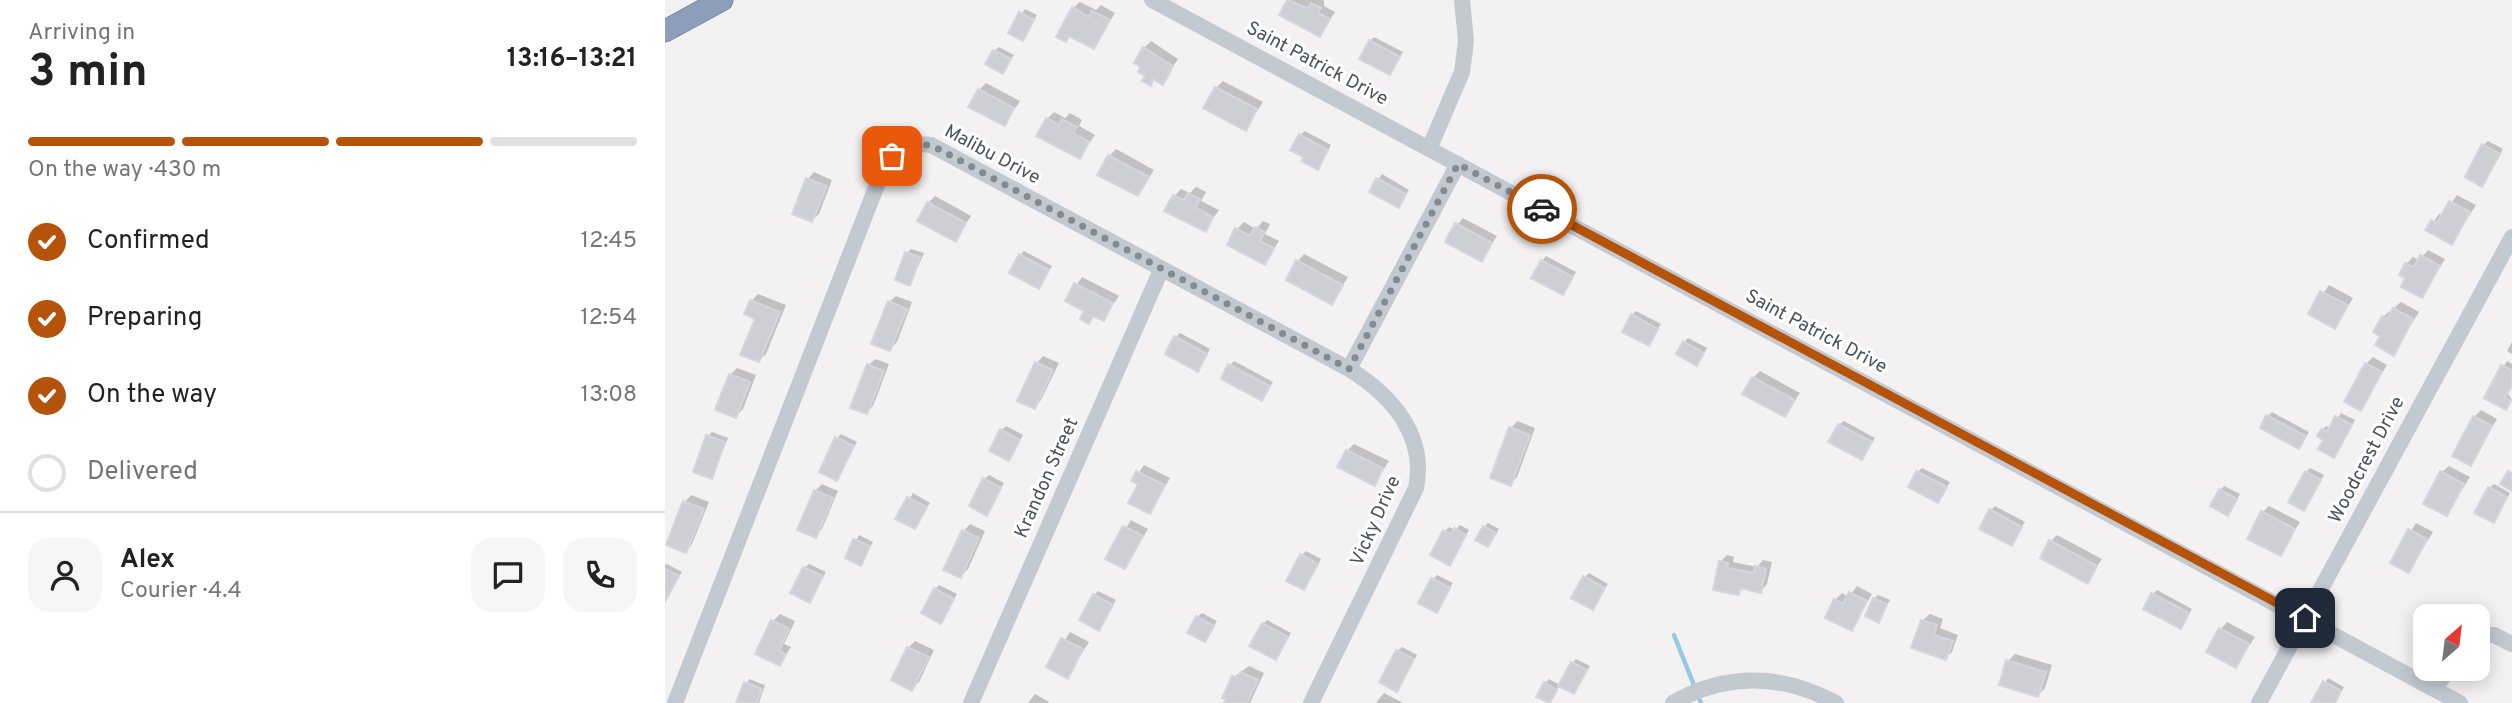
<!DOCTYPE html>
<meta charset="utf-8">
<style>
body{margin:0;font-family:Overpass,sans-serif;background:#f6f6f6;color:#222;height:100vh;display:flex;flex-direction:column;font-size:26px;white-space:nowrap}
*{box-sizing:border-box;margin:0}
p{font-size:23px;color:#767676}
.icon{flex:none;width:38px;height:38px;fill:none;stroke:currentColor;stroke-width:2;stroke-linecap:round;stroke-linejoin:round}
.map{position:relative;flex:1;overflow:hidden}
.panel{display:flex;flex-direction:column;background:#fff;width:665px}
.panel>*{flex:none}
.needle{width:46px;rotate:28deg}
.fabs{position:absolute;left:1748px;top:604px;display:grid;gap:14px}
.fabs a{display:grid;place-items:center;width:77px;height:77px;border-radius:14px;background:#fff;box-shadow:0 4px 18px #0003;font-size:35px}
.pin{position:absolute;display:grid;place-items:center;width:60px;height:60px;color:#fff;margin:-30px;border-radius:14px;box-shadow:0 4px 10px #0006}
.courier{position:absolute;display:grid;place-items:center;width:70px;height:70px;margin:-35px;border:5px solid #b45309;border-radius:50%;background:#fff;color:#222;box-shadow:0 2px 9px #0007}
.overview em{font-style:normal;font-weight:700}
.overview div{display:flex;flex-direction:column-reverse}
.overview{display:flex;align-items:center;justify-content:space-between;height:119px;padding:0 28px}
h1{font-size:46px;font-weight:700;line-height:52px}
.bar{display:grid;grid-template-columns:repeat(4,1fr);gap:10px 7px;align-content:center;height:84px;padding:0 28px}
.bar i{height:9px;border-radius:5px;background:#e0e0e0}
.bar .current{background:#b45309}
.bar p{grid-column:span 4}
.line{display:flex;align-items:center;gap:18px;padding:0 28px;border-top:2px solid #e0e0e0}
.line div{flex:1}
.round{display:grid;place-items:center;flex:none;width:74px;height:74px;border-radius:21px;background:#f6f6f6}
ol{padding:0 28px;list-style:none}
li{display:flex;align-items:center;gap:21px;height:77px}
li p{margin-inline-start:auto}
li .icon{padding:7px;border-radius:50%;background:#b45309;color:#fff;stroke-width:4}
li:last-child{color:#767676}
li i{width:38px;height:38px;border:4px solid #e0e0e0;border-radius:50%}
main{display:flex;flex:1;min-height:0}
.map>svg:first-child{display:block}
.shadow{fill:#0003}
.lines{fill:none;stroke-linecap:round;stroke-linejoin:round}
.stream{stroke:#96cae3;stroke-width:4.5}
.building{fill:#cecfd4;stroke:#d5d6db;stroke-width:2}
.highway-casing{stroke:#7989a5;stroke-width:23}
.minor{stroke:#c3c9d1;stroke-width:16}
.highway{stroke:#8d9eba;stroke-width:21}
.done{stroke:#858990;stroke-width:7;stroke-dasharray:0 12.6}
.route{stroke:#b45309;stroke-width:9}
.labels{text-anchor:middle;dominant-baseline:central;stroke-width:6;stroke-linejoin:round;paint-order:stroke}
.street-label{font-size:19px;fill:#4a515c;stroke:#fff}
</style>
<main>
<section class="panel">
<div class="overview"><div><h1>3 min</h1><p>Arriving in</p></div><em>13:16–13:21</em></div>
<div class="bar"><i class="current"></i><i class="current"></i><i class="current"></i><i></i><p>On the way · 430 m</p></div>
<ol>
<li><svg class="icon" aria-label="check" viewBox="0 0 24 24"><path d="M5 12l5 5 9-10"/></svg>Confirmed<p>12:45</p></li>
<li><svg class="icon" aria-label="check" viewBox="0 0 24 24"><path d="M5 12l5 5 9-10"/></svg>Preparing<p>12:54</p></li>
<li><svg class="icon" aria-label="check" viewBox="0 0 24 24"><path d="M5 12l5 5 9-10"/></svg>On the way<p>13:08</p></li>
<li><i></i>Delivered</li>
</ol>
<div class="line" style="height:126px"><a class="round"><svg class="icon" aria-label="person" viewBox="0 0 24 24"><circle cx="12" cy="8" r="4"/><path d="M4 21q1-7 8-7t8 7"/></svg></a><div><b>Alex</b><p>Courier · 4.4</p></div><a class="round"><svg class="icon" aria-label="chat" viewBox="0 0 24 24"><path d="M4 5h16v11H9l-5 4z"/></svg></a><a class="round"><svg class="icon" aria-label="phone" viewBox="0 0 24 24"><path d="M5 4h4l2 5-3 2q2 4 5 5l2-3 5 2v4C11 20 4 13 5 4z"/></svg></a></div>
</section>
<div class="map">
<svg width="1847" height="703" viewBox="0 0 1847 703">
<rect width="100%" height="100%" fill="#f3f1f1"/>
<!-- shadow -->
<g class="shadow">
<path d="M624,0H659V6L670,12L655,35L616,15Z"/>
<path d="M415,2L431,10L436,5L450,13L429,47L406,35L400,40L408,8Z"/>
<path d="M360,9L372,15L358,39L345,33Z"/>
<path d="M709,37L738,52L724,73L705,41Z"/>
<path d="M486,41L513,59L497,83L490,78L485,83L482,75L479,48Z"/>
<path d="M334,47L349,55L338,72L329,51Z"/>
<path d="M558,81L598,102L581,128L551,88Z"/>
<path d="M321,83L355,101L340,124L314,90Z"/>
<path d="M389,112L400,118L405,113L417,120L414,126L430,135L415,157L382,119Z"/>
<path d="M640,131L666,145L653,168L641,157L635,135Z"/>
<path d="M1823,141L1838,149L1817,185L1818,145Z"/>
<path d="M451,149L489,170L473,194L444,156Z"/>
<path d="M149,172L167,180L154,214L147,220L143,179Z"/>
<path d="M717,174L744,190L733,206L706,191Z"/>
<path d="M531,187L541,192L536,201L554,210L540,230L509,196L516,189L525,193Z"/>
<path d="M1792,195L1811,205L1787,243L1763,230L1774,214L1778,216Z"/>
<path d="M270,196L306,216L290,240L263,203Z"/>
<path d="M798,218L832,236L817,259L792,225Z"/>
<path d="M598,221L605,224L600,234L614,241L600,263L572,229L579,222L591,229Z"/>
<path d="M246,249L259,253L245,284L242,253Z"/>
<path d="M1763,250L1780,259L1757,296L1742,278L1741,264L1748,257L1754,260Z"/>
<path d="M359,251L387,266L374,287L355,255Z"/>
<path d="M639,254L683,277L667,302L633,261Z"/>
<path d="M881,256L911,272L898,293L877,261Z"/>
<path d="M417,277L454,296L438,319L430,315L423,322L422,310L402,300Z"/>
<path d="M1664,285L1688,298L1670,327L1645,313Z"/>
<path d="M93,294L121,305L101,354L94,360L93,318L86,301Z"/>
<path d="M231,296L247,302L232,342L225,349L224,302Z"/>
<path d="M1736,302L1754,312L1728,353L1717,335L1718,317Z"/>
<path d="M971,311L996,324L983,344L967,315Z"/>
<path d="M515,333L545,349L533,369L511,337Z"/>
<path d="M1023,338L1042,348L1032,364L1019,342Z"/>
<path d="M1847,342V354L1842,351Z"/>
<path d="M378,356L394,363L376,400L370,407L372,363Z"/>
<path d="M1708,357L1722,365L1695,409L1701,364Z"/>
<path d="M210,359L224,364L208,406L201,412L204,365Z"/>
<path d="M569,361L608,382L597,399L565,365Z"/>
<path d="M1842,361L1847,364V387L1843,394L1847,400L1841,408L1821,397Z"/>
<path d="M72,368L91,375L78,409L71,416L65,375Z"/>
<path d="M1095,371L1135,393L1120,415L1088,378Z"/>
<path d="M1816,410L1832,419L1805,464L1809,417Z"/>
<path d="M1607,412L1644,432L1634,447L1603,416Z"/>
<path d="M1676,413L1690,420L1669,456L1657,430L1661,426L1666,428Z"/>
<path d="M852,421L870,428L852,477L845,484L846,428Z"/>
<path d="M1179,421L1210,438L1197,458L1174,425Z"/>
<path d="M341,426L358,435L343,459L337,430Z"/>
<path d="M47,432L63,438L47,477L43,436Z"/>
<path d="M176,434L192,442L171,479L172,439Z"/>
<path d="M689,444L724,461L709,484L682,451Z"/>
<path d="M479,465L505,478L485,512L475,483L469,480Z"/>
<path d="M1784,466L1805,477L1782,514L1777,472Z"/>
<path d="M1257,468L1285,482L1273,501L1253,472Z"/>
<path d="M1645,468L1659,475L1639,508L1641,472Z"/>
<path d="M324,475L339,483L322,513L319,479Z"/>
<path d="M157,484L173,491L157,529L150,536V491Z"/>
<path d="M1829,484L1845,493L1828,521L1824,488Z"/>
<path d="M1559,486L1575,494L1563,514L1555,490Z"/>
<path d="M248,493L265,503L250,527L233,518Z"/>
<path d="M26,495L44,502L27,544L21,551L20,502Z"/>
<path d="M1330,506L1360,522L1346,544L1326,510Z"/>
<path d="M1604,506L1635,522L1615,554L1598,512Z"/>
<path d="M466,520L483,529L460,567L443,558Z"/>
<path d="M823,523L834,529L823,545L819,527Z"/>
<path d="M1751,523L1768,532L1744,571L1727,562Z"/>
<path d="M305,524L320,531L303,569L296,576L299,531Z"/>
<path d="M795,525L804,530L784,564L780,531L784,527L790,530Z"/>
<path d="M194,535L208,542L196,564L182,557Z"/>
<path d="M1392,535L1437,559L1422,581L1385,542Z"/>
<path d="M641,551L656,559L639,588L637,555Z"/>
<path d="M1062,555L1069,557L1068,562L1092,567L1098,560L1107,562L1102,584L1096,591L1079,587L1073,593L1055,562Z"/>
<path d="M2,564L17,572L0,601V565Z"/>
<path d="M144,564L161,572L145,601L139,568Z"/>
<path d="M924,573L943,584L927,608L920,577Z"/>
<path d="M772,575L788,583L771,611L768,579Z"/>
<path d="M274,585L292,594L276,622L270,589Z"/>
<path d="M1192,586L1207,594L1187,629L1170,600L1177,593L1184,597Z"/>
<path d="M1492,590L1527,609L1515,627L1488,594Z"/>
<path d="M433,591L451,600L434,629L429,595Z"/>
<path d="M1213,595L1225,600L1214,620L1209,599Z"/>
<path d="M537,613L552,621L539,640L532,617Z"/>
<path d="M115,614L130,621L119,644L126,647L115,664L108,621Z"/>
<path d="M1265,614L1278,619L1275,628L1293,635L1287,652L1280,658L1248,647L1258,620Z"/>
<path d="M602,620L626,633L611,658L598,624Z"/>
<path d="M1562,622L1590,637L1571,666L1556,629Z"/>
<path d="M405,632L424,642L402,677L383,666Z"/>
<path d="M250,641L269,650L254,682L247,688L243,648Z"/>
<path d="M737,647L752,655L735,685L732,651Z"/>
<path d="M1350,654L1387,665L1380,688L1373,695L1343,661Z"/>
<path d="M911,659L925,666L909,692L907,663Z"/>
<path d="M584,666L599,673L585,703H561L569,677Z"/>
<path d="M1663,678L1679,687L1670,703H1648Z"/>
<path d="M84,679L100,685L94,703H73Z"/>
<path d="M884,679L895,685L884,702L880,683Z"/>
<path d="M719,693L738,703H711Z"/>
<path d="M370,694L384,702L383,703H363Z"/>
</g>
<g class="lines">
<!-- stream -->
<path class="stream" d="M1009,635L1036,703"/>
</g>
<!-- building -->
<g class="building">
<path d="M622,0L643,8L646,3L656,8L653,13L665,19L655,37L614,15Z"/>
<path d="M407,7L424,17L427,11L445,20L429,49L404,36L401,42L391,37Z"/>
<path d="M354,12L369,20L358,41L343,33Z"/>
<path d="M704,40L735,57L725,75L694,59Z"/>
<path d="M478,47L508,66L498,85L488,79L486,86L477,81L480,76L473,72L475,67L469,63Z"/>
<path d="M328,50L346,59L338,74L320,64Z"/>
<path d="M550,87L592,109L581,131L538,108Z"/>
<path d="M313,89L349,108L340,126L303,107Z"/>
<path d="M381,118L394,125L397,119L412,127L408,133L424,142L415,159L371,136Z"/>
<path d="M634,134L663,150L653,170L636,161L639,157L625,150Z"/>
<path d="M1817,144L1835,154L1817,187L1800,177Z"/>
<path d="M443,155L484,177L473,196L432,175Z"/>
<path d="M141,178L162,186L147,222L127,214Z"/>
<path d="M711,178L741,194L734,208L704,192Z"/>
<path d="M523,193L535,199L531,208L548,217L541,232L499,211L508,195L519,200Z"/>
<path d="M1784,201L1805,212L1787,245L1760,230L1766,220L1772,223Z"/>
<path d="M262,202L301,223L291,242L252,221Z"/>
<path d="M790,223L827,243L817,262L780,242Z"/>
<path d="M590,227L600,232L595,241L609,248L600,265L562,245L570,228L585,236Z"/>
<path d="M240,252L255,257L245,286L230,280Z"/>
<path d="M354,254L384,270L374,289L344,273Z"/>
<path d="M1755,255L1775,266L1757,298L1736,287L1740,278L1734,275L1740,263L1749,267Z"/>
<path d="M631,260L678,285L667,305L621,280Z"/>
<path d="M876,260L908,277L898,295L866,278Z"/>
<path d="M409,283L448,303L439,321L428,316L424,324L415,319L419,311L400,301Z"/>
<path d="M1655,291L1683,305L1670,329L1643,314Z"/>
<path d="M85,300L115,312L94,362L75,355L90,319L79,314Z"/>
<path d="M223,301L242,309L225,351L206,344Z"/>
<path d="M1728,308L1748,319L1729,356L1710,345L1715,336L1708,332L1717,316L1722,319Z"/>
<path d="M966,314L993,329L984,346L957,332Z"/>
<path d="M509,336L542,354L533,372L500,354Z"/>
<path d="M1018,341L1039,353L1032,366L1011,354Z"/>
<path d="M370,362L388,370L370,409L352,401Z"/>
<path d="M1700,363L1717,372L1696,411L1679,402Z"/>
<path d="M202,364L219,371L202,414L185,408Z"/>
<path d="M563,364L605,386L597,401L556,379Z"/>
<path d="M1836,365L1847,370V386L1840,398L1846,401L1841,410L1819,398Z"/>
<path d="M64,374L85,382L71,418L50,410Z"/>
<path d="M1087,377L1130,400L1120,417L1077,394Z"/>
<path d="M1601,415L1641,436L1634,449L1595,428Z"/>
<path d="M1670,416L1687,425L1669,458L1653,449L1658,440L1652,436L1656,429L1662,432Z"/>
<path d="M1808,416L1827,426L1806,466L1787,456Z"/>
<path d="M1173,424L1207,442L1197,460L1163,442Z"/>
<path d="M844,427L865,435L846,486L825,478Z"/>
<path d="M335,429L355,440L344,461L324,451Z"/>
<path d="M41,435L60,442L47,479L28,472Z"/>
<path d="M170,437L189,446L172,481L154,472Z"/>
<path d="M681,450L718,468L710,486L672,467Z"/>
<path d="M471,471L500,485L485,514L463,503L473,484L466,481Z"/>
<path d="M1251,471L1282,487L1273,503L1243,487Z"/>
<path d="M1640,471L1656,480L1639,511L1623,502Z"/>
<path d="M1775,471L1799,484L1782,516L1758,504Z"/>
<path d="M1843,471L1847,473V491L1835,484Z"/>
<path d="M318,478L336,488L322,516L304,506Z"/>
<path d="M1823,487L1842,497L1829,523L1809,513Z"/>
<path d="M1554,489L1572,499L1563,516L1545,506Z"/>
<path d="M149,490L168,498L151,538L132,530Z"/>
<path d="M242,497L262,507L250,529L230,519Z"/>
<path d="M18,501L39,509L21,553L1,545Z"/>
<path d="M1324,509L1357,527L1347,546L1314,529Z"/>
<path d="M1596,511L1630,529L1616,556L1582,539Z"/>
<path d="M458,526L478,536L460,569L440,559Z"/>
<path d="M818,526L831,533L823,547L810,540Z"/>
<path d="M789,528L801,535L785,566L765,555L778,530L786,534Z"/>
<path d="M1743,529L1762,539L1744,573L1725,563Z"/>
<path d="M297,530L314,538L296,578L278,570Z"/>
<path d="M188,539L205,546L196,566L180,558Z"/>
<path d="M1384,540L1432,566L1423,584L1375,558Z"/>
<path d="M635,554L653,564L639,590L621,581Z"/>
<path d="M1054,561L1063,563L1062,568L1089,573L1090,566L1101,569L1096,593L1075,588L1074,595L1048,590Z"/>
<path d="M138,567L158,576L145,603L125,593Z"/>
<path d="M0,569L14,576L0,602Z"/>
<path d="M918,576L940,588L928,610L906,598Z"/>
<path d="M766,578L785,588L772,613L753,603Z"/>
<path d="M269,588L289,599L276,624L256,613Z"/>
<path d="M1184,592L1202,601L1187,631L1160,618L1169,599L1178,604Z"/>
<path d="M1486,593L1524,613L1516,629L1478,609Z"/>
<path d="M428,594L448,605L434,631L414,620Z"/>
<path d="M1208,598L1222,604L1214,623L1200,616Z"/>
<path d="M531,616L549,626L540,642L522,633Z"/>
<path d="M106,620L124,628L114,651L121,654L115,666L90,654Z"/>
<path d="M1256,620L1272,625L1269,635L1288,641L1281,660L1246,648Z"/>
<path d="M597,623L623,637L611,660L584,646Z"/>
<path d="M1554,628L1584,644L1571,668L1541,652Z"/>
<path d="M396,638L418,649L403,679L381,667Z"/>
<path d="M242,647L264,657L247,691L226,680Z"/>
<path d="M731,650L749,659L732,692L714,682Z"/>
<path d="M1341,660L1381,672L1373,697L1334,685Z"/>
<path d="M906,662L922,670L909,694L893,686Z"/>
<path d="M576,672L593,680L582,703H559L561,699L557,698L567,676L572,678Z"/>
<path d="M1658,681L1676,691L1670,703H1646Z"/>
<path d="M79,682L97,689L92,703H71Z"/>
<path d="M879,682L892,690L885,703L871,697Z"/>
</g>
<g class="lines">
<!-- highway casing -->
<g class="highway-casing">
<path id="highway" d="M0,31L57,0"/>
</g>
<!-- minor -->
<g class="minor">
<path d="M487,0L1795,703"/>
<path d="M764,149L797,72L801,41L797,0"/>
<path d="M684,369L793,164"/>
<path d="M1813,635H1829L1847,644"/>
<path d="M1770,689L1784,668"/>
<path d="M10,703L219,167C232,149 243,142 266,145L684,369C726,395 762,435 751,488L646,703"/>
<path d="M306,703L496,270"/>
<path d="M1008,703C1061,672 1118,674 1171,703"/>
<path d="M1594,703L1847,237"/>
</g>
<!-- highway -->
<use href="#highway" class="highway"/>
</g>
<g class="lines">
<!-- done -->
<path class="done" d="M227,156L245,145H266L684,369L793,164L877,209"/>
<!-- route -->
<path class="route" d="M877,209L1640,618"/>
</g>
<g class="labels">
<!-- street labels -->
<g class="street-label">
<text transform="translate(652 64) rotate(28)">Saint Patrick Drive</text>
<text transform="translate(327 155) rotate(28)">Malibu Drive</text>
<text transform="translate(1151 332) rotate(28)">Saint Patrick Drive</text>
<text transform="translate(1702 460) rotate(-62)">Woodcrest Drive</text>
<text transform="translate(382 478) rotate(-66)">Krandon Street</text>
<text transform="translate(711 521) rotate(-66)">Vicky Drive</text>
</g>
</g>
</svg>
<div class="fabs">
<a><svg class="needle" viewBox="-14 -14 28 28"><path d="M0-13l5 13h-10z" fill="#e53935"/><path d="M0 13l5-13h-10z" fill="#767676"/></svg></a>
</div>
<div class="pin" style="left:227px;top:156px;background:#ea580c"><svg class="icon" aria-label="bag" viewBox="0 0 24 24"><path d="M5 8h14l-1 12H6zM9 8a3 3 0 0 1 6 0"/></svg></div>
<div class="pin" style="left:1640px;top:618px;background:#1f2937"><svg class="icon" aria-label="home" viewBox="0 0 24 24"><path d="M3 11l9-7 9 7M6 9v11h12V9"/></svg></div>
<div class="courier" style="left:877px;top:209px"><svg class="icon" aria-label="car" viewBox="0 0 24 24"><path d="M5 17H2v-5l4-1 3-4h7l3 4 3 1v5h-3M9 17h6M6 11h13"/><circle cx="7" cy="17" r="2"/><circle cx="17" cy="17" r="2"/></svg></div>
</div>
</main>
